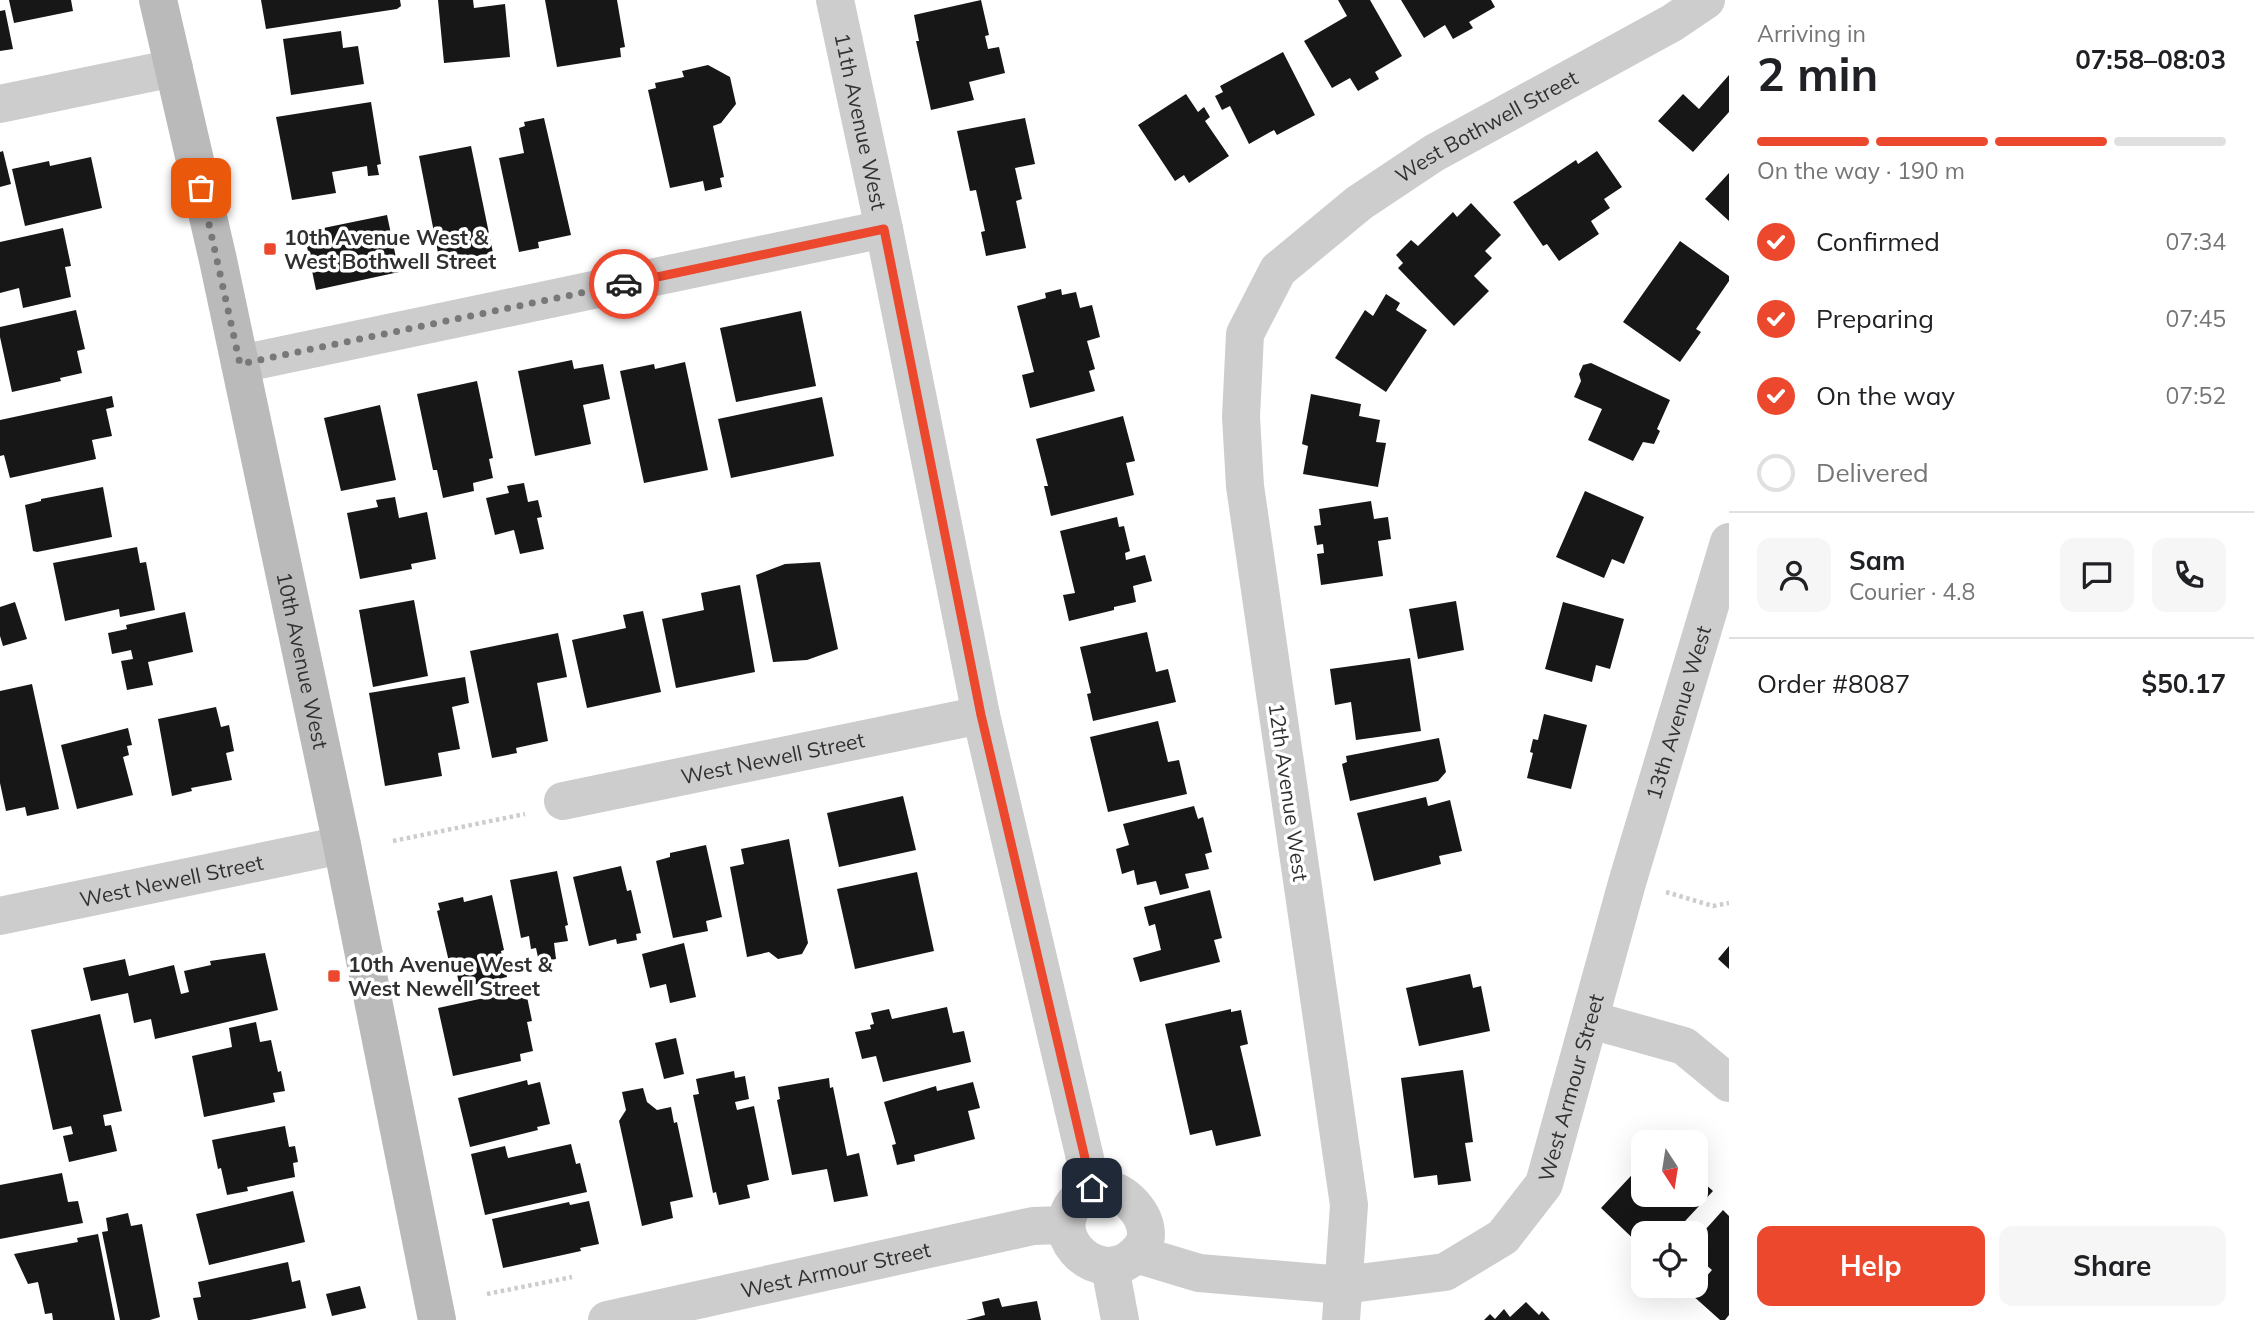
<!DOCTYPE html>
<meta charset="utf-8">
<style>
body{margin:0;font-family:Mulish,sans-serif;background:#f6f6f6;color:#202124;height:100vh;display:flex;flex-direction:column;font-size:26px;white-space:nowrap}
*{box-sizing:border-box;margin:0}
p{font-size:23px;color:#757577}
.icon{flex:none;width:38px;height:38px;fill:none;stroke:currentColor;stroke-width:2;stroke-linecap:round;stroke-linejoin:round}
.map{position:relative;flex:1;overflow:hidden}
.details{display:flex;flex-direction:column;background:#fff;width:525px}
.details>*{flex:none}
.needle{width:46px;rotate:168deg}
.controls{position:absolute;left:1631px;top:1130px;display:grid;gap:14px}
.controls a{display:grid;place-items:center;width:77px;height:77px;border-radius:14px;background:#fff;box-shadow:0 7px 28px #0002;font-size:35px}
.pin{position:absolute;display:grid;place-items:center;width:60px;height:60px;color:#fff;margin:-30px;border-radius:14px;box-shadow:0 4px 10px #0006}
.courier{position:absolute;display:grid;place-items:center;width:70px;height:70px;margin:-35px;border:5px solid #ec482d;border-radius:50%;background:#fff;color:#222;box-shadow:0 2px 9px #0007}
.headline em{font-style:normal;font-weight:700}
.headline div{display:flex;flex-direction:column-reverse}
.headline{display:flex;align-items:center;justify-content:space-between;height:119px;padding:0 28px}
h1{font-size:46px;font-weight:700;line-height:52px}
.bar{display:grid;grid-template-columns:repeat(4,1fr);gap:10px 7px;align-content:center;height:84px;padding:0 28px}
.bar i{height:9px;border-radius:5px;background:#e0e0e0}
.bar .on{background:#ec482d}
.bar p{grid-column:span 4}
.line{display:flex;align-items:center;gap:18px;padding:0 28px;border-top:2px solid #e0e0e0}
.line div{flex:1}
.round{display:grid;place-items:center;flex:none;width:74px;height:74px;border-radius:14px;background:#f6f6f6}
ol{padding:0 28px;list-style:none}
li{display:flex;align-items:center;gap:21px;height:77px}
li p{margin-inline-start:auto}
li .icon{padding:7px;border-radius:50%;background:#ec482d;color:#fff;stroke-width:4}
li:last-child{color:#757577}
li i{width:38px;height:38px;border:4px solid #e0e0e0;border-radius:50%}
.button{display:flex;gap:14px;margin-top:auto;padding:14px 28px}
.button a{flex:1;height:80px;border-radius:14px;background:#ec482d;color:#fff;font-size:28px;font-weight:700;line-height:80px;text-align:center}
.button a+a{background:#f6f6f6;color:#202124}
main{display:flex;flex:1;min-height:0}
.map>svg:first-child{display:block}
.building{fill:#171717}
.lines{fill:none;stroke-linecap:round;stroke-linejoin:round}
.path{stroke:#cdcdcd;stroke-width:4.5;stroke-dasharray:3.5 3.5;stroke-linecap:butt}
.street{stroke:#cdcdcd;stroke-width:38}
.secondary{stroke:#bababa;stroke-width:38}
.done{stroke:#787878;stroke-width:7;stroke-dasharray:0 12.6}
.route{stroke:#ec482d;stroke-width:9}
.poi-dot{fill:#ec482d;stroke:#fff;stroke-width:2.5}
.labels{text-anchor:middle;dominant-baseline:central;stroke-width:7;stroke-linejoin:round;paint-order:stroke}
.street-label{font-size:21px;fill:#303030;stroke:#fff}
.poi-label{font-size:21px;font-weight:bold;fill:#303030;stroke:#fff;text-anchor:start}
</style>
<main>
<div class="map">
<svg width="1729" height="1320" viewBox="0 0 1729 1320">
<rect width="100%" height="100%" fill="#fff"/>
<!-- building -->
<g class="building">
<path d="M9,0H71L73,11L14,23Z"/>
<path d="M261,0H400L401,6L397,9L266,29Z"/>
<path d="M438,0H473L474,8L505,4L510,57L444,63Z"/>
<path d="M545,0H617L625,47L620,48L621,57L557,67Z"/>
<path d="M981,0L989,35L985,36L988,49L999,47L1005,73L969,82L974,100L931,110L916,41H919L914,15Z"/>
<path d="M1338,0H1370L1402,56L1375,72L1379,79L1358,91L1350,78L1332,88L1304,41L1347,16Z"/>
<path d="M1401,0H1491L1495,7L1469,22L1473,28L1453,39L1445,25L1424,38Z"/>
<path d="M5,10L13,49L0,51V11Z"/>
<path d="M341,31L343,48L358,46L364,84L291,95L283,39Z"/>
<path d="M1283,52L1315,115L1277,135L1274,130L1249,144L1230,106L1222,110L1215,96L1223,92L1220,86Z"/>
<path d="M708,65L730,77L736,104L721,123L713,126L724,177L720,178L722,187L705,191L703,181L670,188L648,90L656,88L655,83L684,77L682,71Z"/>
<path d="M1729,75V112L1693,152L1658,121L1683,94L1699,109Z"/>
<path d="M1186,94L1198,112L1204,107L1210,117L1205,121L1229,156L1189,183L1184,175L1175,181L1138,125Z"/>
<path d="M371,102L381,164L377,165L379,175L368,176L367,166L332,172L336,193L292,200L276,117Z"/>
<path d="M544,118L571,235L538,242L539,248L519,252L499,158L524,153L519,128L525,126L524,122Z"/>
<path d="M1025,118L1035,164L1015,168L1022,199L1016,201L1026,248L986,256L981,232L985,231L976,190L970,191L957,131Z"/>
<path d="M471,146L493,253L440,263L419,156Z"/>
<path d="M3,151L11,184L0,187V152Z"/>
<path d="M1597,151L1622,187L1604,199L1610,208L1591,221L1599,234L1559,261L1547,244L1543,246L1513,202L1576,160L1578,164Z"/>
<path d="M91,157L102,208L25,226L12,169L49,161L50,166Z"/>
<path d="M1729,173V221L1705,199Z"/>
<path d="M1471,203L1501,235L1485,251L1492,258L1474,276L1489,291L1454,326L1398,268L1403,263L1396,255L1411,240L1418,246L1453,212L1457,217Z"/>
<path d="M387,215L399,272L316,290L304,232Z"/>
<path d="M63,228L71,266L65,267L71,297L23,308L19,288L0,293V242Z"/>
<path d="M1680,241L1729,276V281L1696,329L1701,332L1680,362L1623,322Z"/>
<path d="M1061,289L1062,295L1076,292L1080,308L1092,305L1100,337L1087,341L1095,369L1089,371L1095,391L1030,408L1022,375L1034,372L1017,306L1046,298L1045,293Z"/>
<path d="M1386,294L1400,303L1396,310L1427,330L1386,392L1335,358L1365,310L1373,316Z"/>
<path d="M76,310L85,349L77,351L82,373L60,378L61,381L12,392L0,337V327Z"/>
<path d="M801,311L816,386L736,402L720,328Z"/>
<path d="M572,360L574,369L603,364L610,399L583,405L591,444L535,456L518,371Z"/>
<path d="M685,362L708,470L644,483L620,371L654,364L655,369Z"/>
<path d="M1591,363L1670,400L1657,429L1660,431L1654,444L1643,442L1633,461L1588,440L1602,409L1574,397L1581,381L1579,374L1583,365Z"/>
<path d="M477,381L493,458L489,459L493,478L473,483L474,491L443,498L437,470H433L417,394Z"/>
<path d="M1311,394L1361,404L1359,416L1380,420L1376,442L1386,443L1378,487L1303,474L1308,446L1302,444Z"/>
<path d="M112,396L114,407L106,409L112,436L92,440L96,459L10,478L4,455L0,456V420Z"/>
<path d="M822,397L834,456L731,478L718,419Z"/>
<path d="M380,405L396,480L341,491L324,418Z"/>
<path d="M1123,416L1135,461L1126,463L1134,495L1051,516L1044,486H1048L1036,439Z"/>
<path d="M524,483L528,502L538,500L542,517L537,518L544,549L520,554L514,530L495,535L486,498L509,493L507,486Z"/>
<path d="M103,487L112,537L37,552L33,551L25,505L41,501V499Z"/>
<path d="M1585,491L1644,517L1624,564L1612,559L1604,578L1556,557Z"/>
<path d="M395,497L399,518L427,512L436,559L411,564L412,569L360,579L347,513L378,507L376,500Z"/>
<path d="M1371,501L1374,519L1388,517L1391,539L1378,541L1383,576L1321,585L1317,554L1324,553L1323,544L1317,545L1314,526L1321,525L1319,509Z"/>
<path d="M1117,517L1119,527L1124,526L1130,551L1125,553L1126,560L1145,555L1152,581L1133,586L1136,602L1114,607V610L1069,621L1063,595L1075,593L1060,531Z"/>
<path d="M137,547L140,563L146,562L155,610L120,617L119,609L65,621L53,563Z"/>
<path d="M820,562L838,649L807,660L773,662L756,575L785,564Z"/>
<path d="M740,585L755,672L676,688L662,619L704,610L701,593Z"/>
<path d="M414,600L428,676L373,687L359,610Z"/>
<path d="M1456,601L1464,650L1418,659L1409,609Z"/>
<path d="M15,602L27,639L3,646L0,636V607Z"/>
<path d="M1563,602L1624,619L1610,669L1596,665L1592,682L1545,669Z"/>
<path d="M643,611L661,692L587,708L572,640L626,628L623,615Z"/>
<path d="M185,612L193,652L148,662L153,685L127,690L121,661L133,659L131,650L112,654L108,633L127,629L126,625Z"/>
<path d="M1147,632L1156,672L1168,669L1176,702L1093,721L1087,694L1091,693L1080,647Z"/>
<path d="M558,633L567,677L537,683L548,741L516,748L517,753L492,758L470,651Z"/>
<path d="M1410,658L1421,731L1356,740L1351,702L1335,705L1330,669Z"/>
<path d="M465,677L469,703L452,707L460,749L438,753L442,776L385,786L369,693Z"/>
<path d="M32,684L59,809L27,816L25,807L6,811L0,783V691Z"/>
<path d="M216,707L221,727L229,725L234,751L226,753L232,780L191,788L192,791L172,796L158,719Z"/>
<path d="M1544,714L1587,725L1571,789L1527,778L1533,753L1530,752L1533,739L1538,740Z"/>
<path d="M1158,721L1168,762L1179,760L1187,794L1108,812L1090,737Z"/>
<path d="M128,728L132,745L127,746L129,755L123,757L133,795L77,809L61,745Z"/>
<path d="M1439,738L1446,772L1438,781L1350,801L1342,764L1347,762L1346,756Z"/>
<path d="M903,796L916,850L839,867L827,813Z"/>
<path d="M1426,797L1428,806L1450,800L1462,851L1439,856L1441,864L1374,881L1357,813Z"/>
<path d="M1194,806L1198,819L1203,817L1212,852L1205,854L1209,869L1185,874L1189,888L1160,895L1156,881L1137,885L1134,870L1122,874L1116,849L1129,845L1123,824Z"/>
<path d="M789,839L808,943L802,954L778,959L769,952L747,957L730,867L744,864L741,849Z"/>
<path d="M706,845L722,917L706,921L708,931L673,938L656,861L670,857V853Z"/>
<path d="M621,866L627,891L631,890L641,933L636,934L637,940L617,944L616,939L589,946L573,877Z"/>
<path d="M557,871L568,925L565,926L568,941L554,943L556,959L539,962L536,948L531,949L529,936L521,938L510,880Z"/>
<path d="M917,872L934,951L855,969L837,889Z"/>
<path d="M1210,890L1222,938L1214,940L1220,962L1140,982L1133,958L1161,950L1155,924L1149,926L1144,907Z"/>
<path d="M492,895L504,950L501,951L507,977L460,988L455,965L450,966L437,911L440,910L438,903L463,897L464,902Z"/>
<path d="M684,943L696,997L670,1003L666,984L650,988L642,954Z"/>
<path d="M1729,946V969L1718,959Z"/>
<path d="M265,953L278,1010L155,1039L151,1019L134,1023L128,993L91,1001L83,968L125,959L129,976L174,965L181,994L189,992L184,971L211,965L210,961Z"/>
<path d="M1470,974L1473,988L1481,986L1490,1031L1419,1046L1406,988Z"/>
<path d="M526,992L532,1021L527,1022L533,1051L520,1054L521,1061L453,1076L438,1008L507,993L508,997Z"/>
<path d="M947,1007L953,1033L964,1031L971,1062L883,1082L876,1056L862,1059L855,1032L871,1029L870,1025L874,1024L871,1013L889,1009L892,1019Z"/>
<path d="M1231,1009V1012L1241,1010L1248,1044L1240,1046L1261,1136L1216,1146L1212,1130L1190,1135L1165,1024Z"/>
<path d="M100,1014L122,1111L103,1115L105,1126L111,1125L117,1151L69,1162L63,1136L73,1134L71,1126L53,1130L31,1030Z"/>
<path d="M256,1022L260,1042L271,1040L278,1072L281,1071L285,1091L273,1093L275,1102L204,1117L192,1056L232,1047L229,1028Z"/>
<path d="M676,1038L684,1074L664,1079L655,1043Z"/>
<path d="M1463,1070L1473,1142L1465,1143L1471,1181L1438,1185L1437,1175L1414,1178L1401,1078Z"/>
<path d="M734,1071L735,1078L745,1076L749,1099L735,1102L737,1110L754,1106L769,1180L747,1185L750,1198L719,1205L716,1192L713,1193L693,1095L699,1094L696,1079Z"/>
<path d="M829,1078L830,1088L833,1087L847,1156L859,1153L868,1196L834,1202L827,1169L792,1175L777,1100L780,1099L778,1087Z"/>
<path d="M527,1080L528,1085L540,1082L550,1124L537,1127L538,1130L470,1147L458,1098Z"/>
<path d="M973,1082L980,1108L968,1111L975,1139L914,1155L915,1161L897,1165L892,1145L896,1144L884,1102L936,1086L937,1091Z"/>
<path d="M643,1088L647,1102L657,1110L671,1107L674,1123L677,1122L693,1197L670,1202L673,1218L642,1226L619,1121L626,1110L622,1092Z"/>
<path d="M285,1126L289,1147L295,1146L298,1162L293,1163L295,1177L247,1187L248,1191L227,1195L221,1168L218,1169L212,1140Z"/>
<path d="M571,1144L576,1164L580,1163L587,1192L485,1215L471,1154L505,1146L508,1158Z"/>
<path d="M1643,1163V1195H1696V1176L1713,1191L1673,1234H1643V1248L1601,1208Z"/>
<path d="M62,1173L68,1202L78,1201L83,1223L0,1239V1185Z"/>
<path d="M293,1191L305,1242L209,1265L196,1214Z"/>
<path d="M589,1201L599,1244L580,1248L581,1251L503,1268L492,1219L569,1202L570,1205Z"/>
<path d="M1723,1210L1729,1216V1315L1725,1320H1720L1691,1294L1712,1270L1696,1256V1240Z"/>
<path d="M128,1213L131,1226L142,1224L160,1317L150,1320H120L102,1232L108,1231L106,1218Z"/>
<path d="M98,1234L115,1320H53L52,1313L45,1314L38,1282L28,1284L14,1254L78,1242L77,1238Z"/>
<path d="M288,1262L292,1282L300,1280L306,1308L250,1320H198L193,1298L201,1297L198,1282Z"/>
<path d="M360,1286L366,1308L332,1316L326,1294Z"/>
<path d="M999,1298L1002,1307L1037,1301L1041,1320H966L985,1315L982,1302Z"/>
<path d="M1526,1302L1539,1315L1542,1311L1550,1320H1484L1490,1314L1495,1319L1504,1309L1510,1317Z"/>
</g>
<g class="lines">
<!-- path -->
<g class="path">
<path d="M393,841L525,814"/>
<path d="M1666,892L1713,906L1729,903"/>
<path d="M487,1294L572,1277"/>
</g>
<!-- street -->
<g class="street">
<path id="s1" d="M835,0L884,229L981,715L1092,1188"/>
<path d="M0,104L174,68"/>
<path d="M240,364L884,229"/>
<path id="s2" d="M563,801L981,715"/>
<path id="s3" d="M0,916L342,845"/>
<path d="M1591,1020L1684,1046L1729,1083"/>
<path d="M1092,1188C1097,1188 1103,1187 1108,1189C1128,1194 1151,1219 1145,1241C1143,1246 1140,1250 1136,1254C1098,1293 1029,1226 1092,1188Z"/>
<path id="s4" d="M1136,1254L1199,1273L1343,1285L1445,1272L1503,1237L1544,1184L1627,883L1729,542"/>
<path d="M1110,1267L1120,1320"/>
<path id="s5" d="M607,1320L1033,1226L1065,1225"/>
<path id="s6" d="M1341,1320L1349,1205L1245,486L1241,417L1245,334L1278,270L1359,203L1434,153L1672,23L1706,0"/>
</g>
<!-- secondary -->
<path class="secondary" id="s7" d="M158,0L218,260L342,845L437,1320"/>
</g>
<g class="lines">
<!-- done -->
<path class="done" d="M201,188L240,364L624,284"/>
<!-- route -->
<path class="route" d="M624,284L884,229L981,715L1092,1188"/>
</g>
<!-- markers -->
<g class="poi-dot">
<rect x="263" y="242" width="14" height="14" rx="3.5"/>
<rect x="327" y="969" width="14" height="14" rx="3.5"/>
</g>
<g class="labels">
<!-- street labels -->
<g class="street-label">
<text stroke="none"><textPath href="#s1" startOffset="124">11th Avenue West</textPath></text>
<text stroke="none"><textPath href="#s6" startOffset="1320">West Bothwell Street</textPath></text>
<text stroke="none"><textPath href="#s7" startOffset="676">10th Avenue West</textPath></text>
<text stroke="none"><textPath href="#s4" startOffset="938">13th Avenue West</textPath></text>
<text stroke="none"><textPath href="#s2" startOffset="214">West Newell Street</textPath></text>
<text transform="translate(1289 792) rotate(82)">12th Avenue West</text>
<text stroke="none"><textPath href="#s3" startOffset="175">West Newell Street</textPath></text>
<text stroke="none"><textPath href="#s4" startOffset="548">West Armour Street</textPath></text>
<text stroke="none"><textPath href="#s5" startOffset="234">West Armour Street</textPath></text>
</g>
<!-- poi labels -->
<g class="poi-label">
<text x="284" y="237">10th Avenue West &amp;<tspan x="284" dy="24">West Bothwell Street</tspan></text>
<text x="348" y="964">10th Avenue West &amp;<tspan x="348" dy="24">West Newell Street</tspan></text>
</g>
</g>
</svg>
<div class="controls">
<a><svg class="needle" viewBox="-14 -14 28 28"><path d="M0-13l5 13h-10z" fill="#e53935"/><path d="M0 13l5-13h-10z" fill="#757577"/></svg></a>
<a><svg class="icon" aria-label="locate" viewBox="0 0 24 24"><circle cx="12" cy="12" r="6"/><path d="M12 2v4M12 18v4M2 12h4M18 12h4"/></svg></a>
</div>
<div class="pin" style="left:201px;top:188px;background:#ea580c"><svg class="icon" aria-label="bag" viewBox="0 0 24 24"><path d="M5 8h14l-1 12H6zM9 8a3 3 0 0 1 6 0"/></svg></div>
<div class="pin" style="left:1092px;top:1188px;background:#1f2937"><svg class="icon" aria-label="home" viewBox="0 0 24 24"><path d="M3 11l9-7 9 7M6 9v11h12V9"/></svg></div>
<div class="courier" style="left:624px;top:284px"><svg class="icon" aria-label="car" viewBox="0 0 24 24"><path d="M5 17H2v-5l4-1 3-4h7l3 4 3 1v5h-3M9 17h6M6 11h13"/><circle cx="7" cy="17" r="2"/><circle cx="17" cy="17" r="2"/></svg></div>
</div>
<section class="details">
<div class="headline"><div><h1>2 min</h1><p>Arriving in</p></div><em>07:58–08:03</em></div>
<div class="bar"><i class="on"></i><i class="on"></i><i class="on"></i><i></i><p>On the way · 190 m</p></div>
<ol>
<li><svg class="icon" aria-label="check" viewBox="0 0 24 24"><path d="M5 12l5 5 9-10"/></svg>Confirmed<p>07:34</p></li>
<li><svg class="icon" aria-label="check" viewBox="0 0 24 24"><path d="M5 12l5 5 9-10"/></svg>Preparing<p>07:45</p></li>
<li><svg class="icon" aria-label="check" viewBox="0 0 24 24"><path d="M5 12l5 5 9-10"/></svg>On the way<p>07:52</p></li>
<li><i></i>Delivered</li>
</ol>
<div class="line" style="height:126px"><a class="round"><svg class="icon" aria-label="person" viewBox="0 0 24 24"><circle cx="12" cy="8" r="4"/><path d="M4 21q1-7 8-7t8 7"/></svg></a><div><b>Sam</b><p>Courier · 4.8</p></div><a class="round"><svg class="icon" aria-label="chat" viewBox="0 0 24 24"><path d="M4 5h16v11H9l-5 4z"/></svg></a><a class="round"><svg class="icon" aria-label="phone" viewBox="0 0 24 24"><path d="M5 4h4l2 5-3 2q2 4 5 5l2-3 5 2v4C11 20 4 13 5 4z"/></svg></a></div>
<div class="line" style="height:91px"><div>Order #8087</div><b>$50.17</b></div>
<div class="button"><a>Help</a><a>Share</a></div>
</section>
</main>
